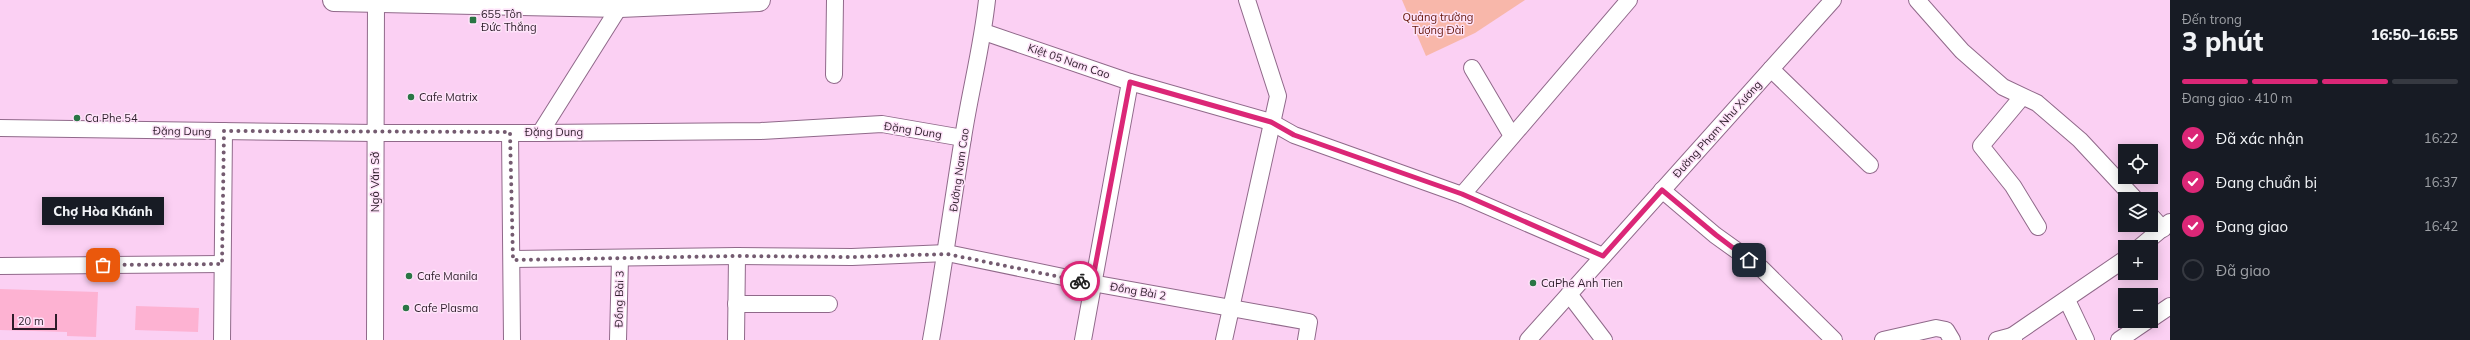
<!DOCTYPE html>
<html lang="vi">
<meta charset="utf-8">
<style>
body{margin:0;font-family:Mulish,sans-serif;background:#242831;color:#f1f3f6;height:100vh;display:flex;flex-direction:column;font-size:15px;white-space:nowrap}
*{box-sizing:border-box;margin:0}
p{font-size:13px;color:#9ea1a6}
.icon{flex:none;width:22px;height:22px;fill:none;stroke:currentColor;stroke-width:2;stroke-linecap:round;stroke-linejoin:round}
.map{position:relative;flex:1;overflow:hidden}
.drawer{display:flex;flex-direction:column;background:#171b24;width:300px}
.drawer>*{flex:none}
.tools{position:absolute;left:2118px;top:144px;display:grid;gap:8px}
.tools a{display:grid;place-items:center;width:40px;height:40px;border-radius:0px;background:#171b24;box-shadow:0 2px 10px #0003;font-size:20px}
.scale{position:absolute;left:12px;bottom:10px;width:45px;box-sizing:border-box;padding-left:4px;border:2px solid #2c1c29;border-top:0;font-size:11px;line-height:14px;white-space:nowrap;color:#2c1c29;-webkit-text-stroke:3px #fee3f9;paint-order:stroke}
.pin{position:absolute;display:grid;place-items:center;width:34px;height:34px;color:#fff;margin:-17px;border-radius:8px;box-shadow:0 2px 6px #0006}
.courier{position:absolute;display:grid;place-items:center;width:40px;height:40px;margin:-20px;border:3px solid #db2777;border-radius:50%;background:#fff;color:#222;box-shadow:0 1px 5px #0007}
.bubble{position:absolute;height:28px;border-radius:0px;background:#171b24;box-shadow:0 2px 10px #0003;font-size:13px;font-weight:800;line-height:28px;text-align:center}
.overview em{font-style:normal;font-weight:800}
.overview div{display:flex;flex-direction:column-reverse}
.overview{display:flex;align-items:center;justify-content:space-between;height:68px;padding:0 12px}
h1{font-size:26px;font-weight:800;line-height:30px}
.bar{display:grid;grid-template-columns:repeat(4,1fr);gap:6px 4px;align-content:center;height:48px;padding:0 12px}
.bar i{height:5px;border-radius:3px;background:#363941}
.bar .current{background:#db2777}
.bar p{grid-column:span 4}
ol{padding:0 12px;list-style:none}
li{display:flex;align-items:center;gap:12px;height:44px}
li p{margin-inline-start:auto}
li .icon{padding:4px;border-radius:50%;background:#db2777;color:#fff;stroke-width:4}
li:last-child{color:#9ea1a6}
li i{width:22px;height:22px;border:2px solid #363941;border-radius:50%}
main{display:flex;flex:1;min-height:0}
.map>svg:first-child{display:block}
.green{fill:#f8b7aa}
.building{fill:#fdb2d2}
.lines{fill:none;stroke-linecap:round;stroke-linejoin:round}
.minor-casing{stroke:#90698a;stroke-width:18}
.highway-casing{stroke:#90698a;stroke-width:24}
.minor{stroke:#fff;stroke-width:16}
.highway{stroke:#fff;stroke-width:22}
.done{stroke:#745b70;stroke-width:4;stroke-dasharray:0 7.2}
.route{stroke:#db2777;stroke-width:5}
.poi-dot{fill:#297544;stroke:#fee3f9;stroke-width:1.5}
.labels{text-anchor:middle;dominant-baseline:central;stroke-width:3;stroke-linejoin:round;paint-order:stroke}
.poi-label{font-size:11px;fill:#2c1c29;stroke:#fee3f9;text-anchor:start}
.park-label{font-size:11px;fill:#641508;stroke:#fee3f9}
.street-label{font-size:11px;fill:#2c1c29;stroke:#fee3f9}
</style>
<main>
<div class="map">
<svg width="2170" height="340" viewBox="0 0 2170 340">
<rect width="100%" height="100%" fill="#fbd0f3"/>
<!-- green -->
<path class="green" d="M1402,0H1525L1475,33L1426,56Z"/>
<!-- building -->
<g class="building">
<path d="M0,289L98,292L96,337L67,336V332L0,330Z"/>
<path d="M136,306L199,308L198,332L135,330Z"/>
</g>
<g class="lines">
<!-- minor casing -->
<g class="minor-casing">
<g id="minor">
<path d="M1917,0L1962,51L2003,87L2037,103L2080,140L2135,199"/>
<path d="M984,32L1130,82L1271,122L1294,135L1462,195L1603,256"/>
<path d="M1472,68L1512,136"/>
<path d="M1771,69L1870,165"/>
<path d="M834,75L835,0"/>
<path d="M2022,97L1981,146L2013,186L2038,227"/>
<path d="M0,128L375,133H540L761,131L882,124L963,138"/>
<path d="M510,133L512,340"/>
<path d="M540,133L620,6"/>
<path d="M1662,190L1715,235L1761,268L1834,340"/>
<path d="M1462,195L1629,0"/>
<path d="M2151,216L2163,229"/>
<path d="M2140,247L2170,222"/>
<path d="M513,259L737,256L852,257L947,253L1092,283L1309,322L1306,340"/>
<path d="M0,266L222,264"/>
<path d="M1569,294L1604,340"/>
<path d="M2067,300L2086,340"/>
<path d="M736,304H829"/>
<path d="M2151,319L2170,306"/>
<path d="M2012,336L2125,259"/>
<path d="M222,340L224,131"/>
<path d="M375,340L376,0"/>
<path d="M618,340L620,258"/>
<path d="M736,340L737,256"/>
<path d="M931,340C943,273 952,205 963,138C970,92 982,47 987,0"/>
<path d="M1083,340L1130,82"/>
<path d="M1224,340L1278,96L1247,0"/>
<path d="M1528,340L1833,0"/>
<path d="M1883,340L1936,328L1946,330L1952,340"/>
<path d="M1997,340L2012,336L2014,340"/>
<path d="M2119,340L2147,321"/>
</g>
</g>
<!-- highway casing -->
<g class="highway-casing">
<path id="highway" d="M334,0L620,6L759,0"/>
</g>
<!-- minor -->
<use href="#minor" class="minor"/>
<!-- highway -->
<use href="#highway" class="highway"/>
</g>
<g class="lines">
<!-- done -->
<path class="done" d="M103,265L222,264L224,131L510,132L513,260L737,256L852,257L947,254L1080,281"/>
<!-- route -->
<path class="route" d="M1080,281L1092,283L1130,82L1271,122L1294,135L1462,194L1603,256L1662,190L1716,235L1749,260"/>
</g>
<!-- markers -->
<g class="poi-dot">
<rect x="469" y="16" width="8" height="8" rx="2"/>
<circle cx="411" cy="97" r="4"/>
<circle cx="77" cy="118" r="4"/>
<circle cx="409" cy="276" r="4"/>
<circle cx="1533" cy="283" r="4"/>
<circle cx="406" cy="308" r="4"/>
</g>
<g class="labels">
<!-- poi labels -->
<g class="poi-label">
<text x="481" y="14">655 Tôn<tspan x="481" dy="13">Đức Thắng</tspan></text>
<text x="419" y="97">Cafe Matrix</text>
<text x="85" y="118">Ca Phe 54</text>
<text x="417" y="276">Cafe Manila</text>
<text x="1541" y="283">CaPhe Anh Tien</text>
<text x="414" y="308">Cafe Plasma</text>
</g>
<!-- park labels -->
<g class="park-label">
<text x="1438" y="17">Quảng trường<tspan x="1438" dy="13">Tượng Đài</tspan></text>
</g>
<!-- street labels -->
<g class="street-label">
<text transform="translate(1069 61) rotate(19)">Kiệt 05 Nam Cao</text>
<text transform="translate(1717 129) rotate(-48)">Đường Phạm Như Xương</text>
<text transform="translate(913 130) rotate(9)">Đặng Dung</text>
<text transform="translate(182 131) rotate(1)">Đặng Dung</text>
<text x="554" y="132">Đặng Dung</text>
<text transform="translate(959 170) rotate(-82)">Đường Nam Cao</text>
<text transform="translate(375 182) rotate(-90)">Ngô Văn Sở</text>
<text transform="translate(1138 291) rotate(10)">Đồng Bài 2</text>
<text transform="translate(619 299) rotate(-89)">Đồng Bài 3</text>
</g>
</g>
</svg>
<div class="tools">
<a><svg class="icon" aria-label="locate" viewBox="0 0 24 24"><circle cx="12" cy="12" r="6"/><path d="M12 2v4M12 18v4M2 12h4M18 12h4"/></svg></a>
<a><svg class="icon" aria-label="layers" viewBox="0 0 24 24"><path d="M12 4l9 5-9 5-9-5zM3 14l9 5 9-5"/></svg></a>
<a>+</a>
<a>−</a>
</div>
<div class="scale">20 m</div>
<div class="pin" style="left:103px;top:265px;background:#ea580c"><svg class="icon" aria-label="bag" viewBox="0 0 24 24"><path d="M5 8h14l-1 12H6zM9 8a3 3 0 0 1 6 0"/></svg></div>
<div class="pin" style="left:1749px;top:260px;background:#1f2937"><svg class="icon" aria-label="home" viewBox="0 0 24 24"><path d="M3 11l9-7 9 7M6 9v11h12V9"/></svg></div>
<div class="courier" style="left:1080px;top:281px"><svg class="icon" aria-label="bike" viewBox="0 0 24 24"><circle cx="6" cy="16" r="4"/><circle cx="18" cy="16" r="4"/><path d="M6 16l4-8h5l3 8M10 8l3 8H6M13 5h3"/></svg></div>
<div class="bubble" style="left:42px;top:197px;width:122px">Chợ Hòa Khánh</div>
</div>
<section class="drawer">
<div class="overview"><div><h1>3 phút</h1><p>Đến trong</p></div><em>16:50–16:55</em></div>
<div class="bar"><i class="current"></i><i class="current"></i><i class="current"></i><i></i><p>Đang giao · 410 m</p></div>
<ol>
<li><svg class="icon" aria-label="check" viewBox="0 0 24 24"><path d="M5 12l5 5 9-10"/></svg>Đã xác nhận<p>16:22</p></li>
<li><svg class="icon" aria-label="check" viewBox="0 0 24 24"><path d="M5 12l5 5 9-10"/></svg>Đang chuẩn bị<p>16:37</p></li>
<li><svg class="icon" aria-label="check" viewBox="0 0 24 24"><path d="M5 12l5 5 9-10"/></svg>Đang giao<p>16:42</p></li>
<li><i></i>Đã giao</li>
</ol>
</section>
</main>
